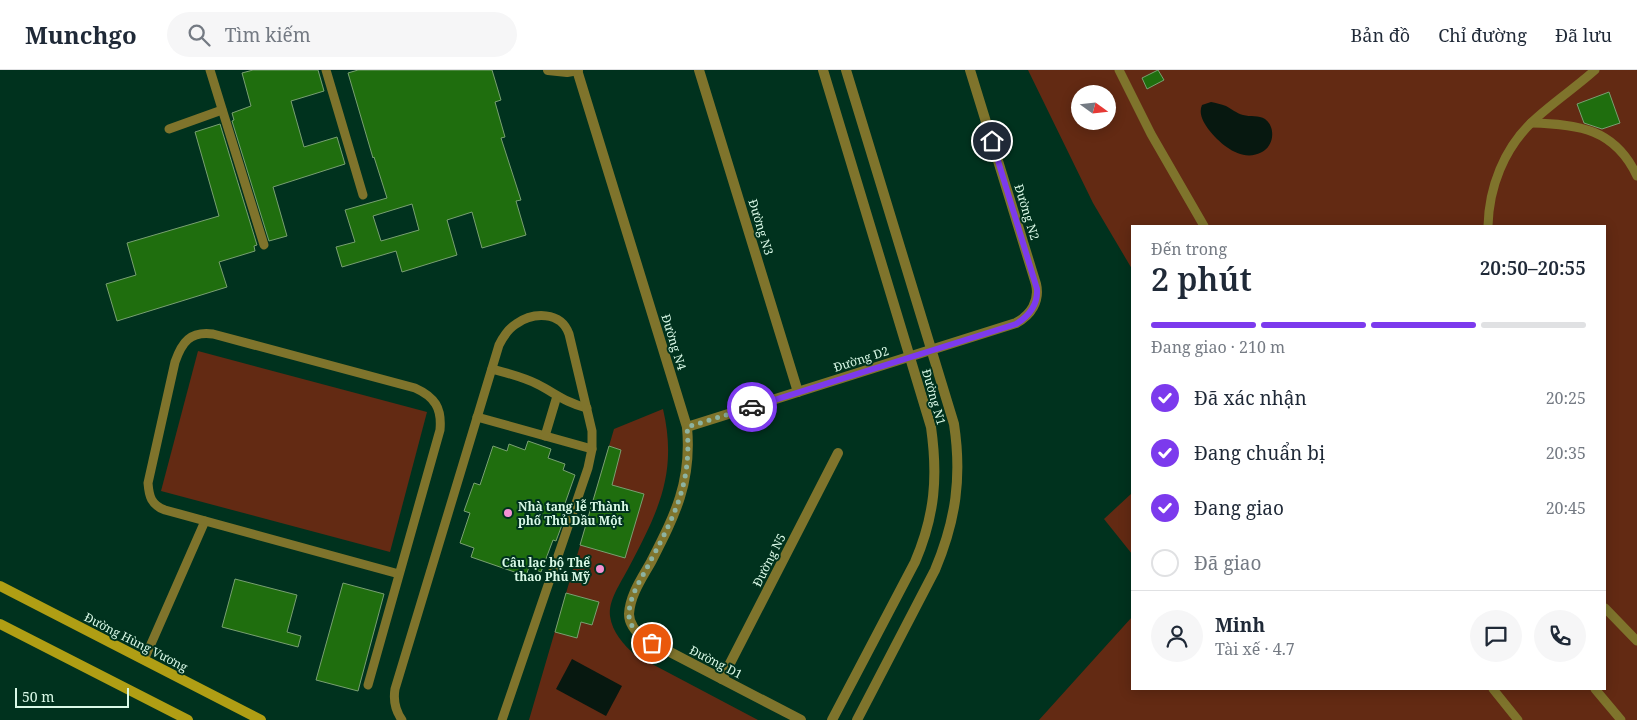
<!DOCTYPE html>
<html lang="vi">
<meta charset="utf-8">
<style>
body{margin:0;font-family:"Noto Serif",serif;background:#f6f6f7;color:#1f2937;height:100vh;display:flex;flex-direction:column;font-size:19px;white-space:nowrap}
*{box-sizing:border-box;margin:0}
p{font-size:16px;color:#747a83}
.icon{flex:none;width:28px;height:28px;fill:none;stroke:currentColor;stroke-width:2;stroke-linecap:round;stroke-linejoin:round}
.map{position:relative;flex:1;overflow:hidden}
.sheet{position:absolute;left:1131px;top:155px;width:475px;height:465px;display:flex;flex-direction:column;background:#fff;border-radius:0px;box-shadow:0 2px 12px #0003}
.sheet>*{flex:none}
.needle{width:32px;rotate:105deg}
.buttons{position:absolute;left:1071px;top:15px;display:grid;gap:10px}
.buttons a{display:grid;place-items:center;width:45px;height:45px;border-radius:50%;background:#fff;box-shadow:0 2px 12px #0003;font-size:25px}
.scale{position:absolute;left:15px;bottom:12px;width:114px;box-sizing:border-box;padding-left:5px;border:2px solid #d9f9e7;border-top:0;font-size:14px;line-height:18px;white-space:nowrap;color:#d9f9e7;-webkit-text-stroke:4px #00321e;paint-order:stroke}
.pin{position:absolute;display:grid;place-items:center;width:42px;height:42px;color:#fff;margin:-21px;border:2px solid #fff;border-radius:50%;box-shadow:0 1px 5px #0007}
.courier{position:absolute;display:grid;place-items:center;width:50px;height:50px;margin:-25px;border:4px solid #7c3aed;border-radius:50%;background:#fff;color:#222;box-shadow:0 1px 6px #0007}
.headline em{font-style:normal;font-weight:600}
.headline div{display:flex;flex-direction:column-reverse}
.headline{display:flex;align-items:center;justify-content:space-between;height:85px;padding:0 20px}
h1{font-size:32px;font-weight:600;line-height:38px}
.bar{display:grid;grid-template-columns:repeat(4,1fr);gap:8px 5px;align-content:center;height:60px;padding:0 20px}
.bar i{height:6px;border-radius:4px;background:#e0e1e3}
.bar .active{background:#7c3aed}
.bar p{grid-column:span 4}
.line{display:flex;align-items:center;gap:12px;padding:0 20px;border-top:1px solid #e0e1e3}
.line div{flex:1}
.round{display:grid;place-items:center;flex:none;width:52px;height:52px;border-radius:26px;background:#f6f6f7}
ol{padding:0 20px;list-style:none}
li{display:flex;align-items:center;gap:15px;height:55px}
li p{margin-inline-start:auto}
li .icon{padding:5px;border-radius:50%;background:#7c3aed;color:#fff;stroke-width:4}
li:last-child{color:#747a83}
li i{width:28px;height:28px;border:2px solid #e0e1e3;border-radius:50%}
header{display:flex;align-items:center;gap:30px;box-sizing:border-box;height:70px;padding:0 25px;background:#fff;border-bottom:1px solid #e0e1e3}
header strong{font-size:24px}
nav{display:flex;gap:28px;margin-inline-start:auto;font-size:18px}
.search{width:350px;height:45px;background:#f6f6f7;display:flex;align-items:center;gap:12px;box-sizing:border-box;padding:0 18px;border-radius:28px;color:#747a83;font-size:19px}
.map>svg:first-child{display:block}
.green{fill:#632a13;fill-rule:evenodd}
.water{fill:#071810}
.building{fill:#1f6e0e;stroke:#78a071;fill-rule:evenodd}
.lines{fill:none;stroke-linecap:round;stroke-linejoin:round}
.lane{stroke:#7f742c;stroke-width:9}
.street{stroke:#7f742c;stroke-width:10}
.secondary{stroke:#b09e14;stroke-width:10}
.done{stroke:#8db3a1;stroke-width:5;stroke-dasharray:0 9}
.route{stroke:#7c3aed;stroke-width:6}
.poi-dot{fill:#f491d3;stroke:#00321e;stroke-width:2}
.labels{text-anchor:middle;dominant-baseline:central;stroke-width:4;stroke-linejoin:round;paint-order:stroke}
.street-label{font-size:12px;fill:#d9f9e7;stroke:#00321e}
.poi-label{font-size:12px;font-weight:bold;fill:#d9f9e7;stroke:#00321e;text-anchor:start}
</style>
<header>
<strong>Munchgo</strong>
<div class="search"><svg class="icon" aria-label="search" viewBox="0 0 24 24"><circle cx="10" cy="10" r="6"/><path d="M15 15l6 6"/></svg>Tìm kiếm</div>
<nav><a>Bản đồ</a><a>Chỉ đường</a><a>Đã lưu</a></nav>
</header>
<div class="map">
<svg width="1637" height="650" viewBox="0 0 1637 650">
<rect width="100%" height="100%" fill="#00321e"/>
<!-- green -->
<g class="green">
<path d="M1028,0H1637V650H1039L1132,547V619H1605V156H1132V199L1093,133ZM1080,24H1108V51H1080Z"/>
<path d="M198,281L427,342L390,482L161,421Z"/>
<path d="M663,339C678,403 658,442 629,497C622,511 608,530 610,546C612,562 624,575 635,585L758,650H529L614,359Z"/>
<path d="M1132,423V484L1104,449Z"/>
</g>
<!-- water -->
<g class="water">
<path d="M1211,32C1216,33 1221,34 1226,36C1232,39 1236,43 1243,45C1250,47 1259,45 1265,49C1276,57 1274,76 1262,82C1242,93 1221,75 1209,60C1204,53 1198,44 1202,35Z"/>
<path d="M572,589L622,616L606,646L556,619Z"/>
</g>
<!-- building -->
<g class="building">
<path d="M253,0H318L324,21L291,31L304,77L337,67L345,94L273,117L287,166L269,171L232,51L234,50L232,43L251,36L242,3Z"/>
<path d="M358,0H492L501,30L495,32L505,67L501,68L521,130L516,131L526,165L482,178L472,142L447,150L457,185L402,202L396,181L342,197L336,177L355,172L345,140L387,128L374,87L373,88L348,3ZM412,134L419,160L381,171L373,146Z"/>
<path d="M1158,0L1164,10L1147,19L1142,8Z"/>
<path d="M1609,22L1620,53L1602,59L1584,53L1577,34Z"/>
<path d="M220,54L257,175L254,176L255,181L219,192L227,217L117,251L106,214L136,205L127,173L219,146L195,62Z"/>
<path d="M528,371L551,379L548,388L565,394L563,400L575,405L562,442L566,444L556,471L553,470L541,502L529,497L526,506L471,487L474,478L460,473L470,443L464,441L474,413L480,415L493,376L507,381L509,374L525,380Z"/>
<path d="M609,376L621,380L612,415L644,424L625,488L580,475Z"/>
<path d="M235,509L297,525L287,562L301,566L298,577L222,557Z"/>
<path d="M343,513L384,524L358,621L316,610Z"/>
<path d="M566,523L599,532L592,555L581,552L577,568L555,562Z"/>
</g>
<g class="lines">
<!-- lane -->
<g class="lane">
<path d="M210,0L264,175"/>
<path d="M326,0L363,125"/>
<path d="M1119,0L1151,64L1204,156"/>
<path d="M1531,53C1579,54 1615,59 1637,106"/>
<path d="M169,59L222,40"/>
<path d="M1488,156C1489,117 1504,79 1532,52C1552,33 1575,18 1595,0"/>
<path d="M492,299C507,303 523,307 537,314C555,323 566,333 587,338"/>
<path d="M477,347L592,379"/>
<path d="M545,366L557,326"/>
<path d="M1605,538L1637,571"/>
<path d="M144,590L205,451"/>
<path d="M368,615L440,360C442,338 435,327 415,318L213,264C190,261 182,272 175,292L148,413C149,426 151,435 165,440L399,504"/>
<path d="M1493,619L1518,650"/>
<path d="M1595,619L1621,650"/>
<path d="M402,650C395,640 393,631 395,619L499,275C503,267 508,259 516,254C533,242 561,241 569,264L592,361V379L588,398L502,650"/>
</g>
<!-- street -->
<g class="street">
<path d="M548,0L567,2L578,0"/>
<path d="M577,0L687,357C692,412 675,445 651,492C642,508 630,525 629,544C629,555 637,563 645,569L801,650"/>
<path d="M699,0L798,322"/>
<path d="M823,0L931,357C938,407 935,445 915,492L832,650"/>
<path d="M846,0L954,354C962,407 956,450 935,500L857,650"/>
<path d="M687,357L1016,253C1031,245 1040,231 1036,214L970,0"/>
<path d="M722,609L838,383"/>
</g>
<!-- secondary -->
<g class="secondary">
<path d="M0,516L261,650"/>
<path d="M0,554L188,650"/>
</g>
</g>
<g class="lines">
<!-- done -->
<path class="done" d="M652,573C642,568 629,558 629,545C629,526 642,508 650,492C675,445 692,412 687,357L752,337"/>
<!-- route -->
<path class="route" d="M752,337L1016,254C1029,246 1038,235 1037,219L992,71"/>
</g>
<!-- markers -->
<g class="poi-dot">
<circle cx="508" cy="443" r="5"/>
<circle cx="600" cy="499" r="5"/>
</g>
<g class="labels">
<!-- street labels -->
<g class="street-label">
<text transform="translate(1027 142) rotate(73)">Đường N2</text>
<text transform="translate(761 157) rotate(73)">Đường N3</text>
<text transform="translate(674 272) rotate(73)">Đường N4</text>
<text transform="translate(861 289) rotate(-18)">Đường D2</text>
<text transform="translate(934 327) rotate(74)">Đường N1</text>
<text transform="translate(769 490) rotate(-63)">Đường N5</text>
<text transform="translate(136 572) rotate(27)">Đường Hùng Vương</text>
<text transform="translate(716 592) rotate(27)">Đường D1</text>
</g>
<!-- poi labels -->
<g class="poi-label">
<text x="518" y="436">Nhà tang lễ Thành<tspan x="518" dy="14">phố Thủ Dầu Một</tspan></text>
<text x="590" y="492" text-anchor="end">Câu lạc bộ Thể<tspan x="590" dy="14">thao Phú Mỹ</tspan></text>
</g>
</g>
</svg>
<div class="buttons">
<a><svg class="needle" viewBox="-14 -14 28 28"><path d="M0-13l5 13h-10z" fill="#e53935"/><path d="M0 13l5-13h-10z" fill="#747a83"/></svg></a>
</div>
<div class="scale">50 m</div>
<div class="pin" style="left:652px;top:573px;background:#ea580c"><svg class="icon" aria-label="bag" viewBox="0 0 24 24"><path d="M5 8h14l-1 12H6zM9 8a3 3 0 0 1 6 0"/></svg></div>
<div class="pin" style="left:992px;top:71px;background:#1f2937"><svg class="icon" aria-label="home" viewBox="0 0 24 24"><path d="M3 11l9-7 9 7M6 9v11h12V9"/></svg></div>
<div class="courier" style="left:752px;top:337px"><svg class="icon" aria-label="car" viewBox="0 0 24 24"><path d="M5 17H2v-5l4-1 3-4h7l3 4 3 1v5h-3M9 17h6M6 11h13"/><circle cx="7" cy="17" r="2"/><circle cx="17" cy="17" r="2"/></svg></div>
<section class="sheet">
<div class="headline"><div><h1>2 phút</h1><p>Đến trong</p></div><em>20:50–20:55</em></div>
<div class="bar"><i class="active"></i><i class="active"></i><i class="active"></i><i></i><p>Đang giao · 210 m</p></div>
<ol>
<li><svg class="icon" aria-label="check" viewBox="0 0 24 24"><path d="M5 12l5 5 9-10"/></svg>Đã xác nhận<p>20:25</p></li>
<li><svg class="icon" aria-label="check" viewBox="0 0 24 24"><path d="M5 12l5 5 9-10"/></svg>Đang chuẩn bị<p>20:35</p></li>
<li><svg class="icon" aria-label="check" viewBox="0 0 24 24"><path d="M5 12l5 5 9-10"/></svg>Đang giao<p>20:45</p></li>
<li><i></i>Đã giao</li>
</ol>
<div class="line" style="height:90px"><a class="round"><svg class="icon" aria-label="person" viewBox="0 0 24 24"><circle cx="12" cy="8" r="4"/><path d="M4 21q1-7 8-7t8 7"/></svg></a><div><b>Minh</b><p>Tài xế · 4.7</p></div><a class="round"><svg class="icon" aria-label="chat" viewBox="0 0 24 24"><path d="M4 5h16v11H9l-5 4z"/></svg></a><a class="round"><svg class="icon" aria-label="phone" viewBox="0 0 24 24"><path d="M5 4h4l2 5-3 2q2 4 5 5l2-3 5 2v4C11 20 4 13 5 4z"/></svg></a></div>
</section>
</div>
